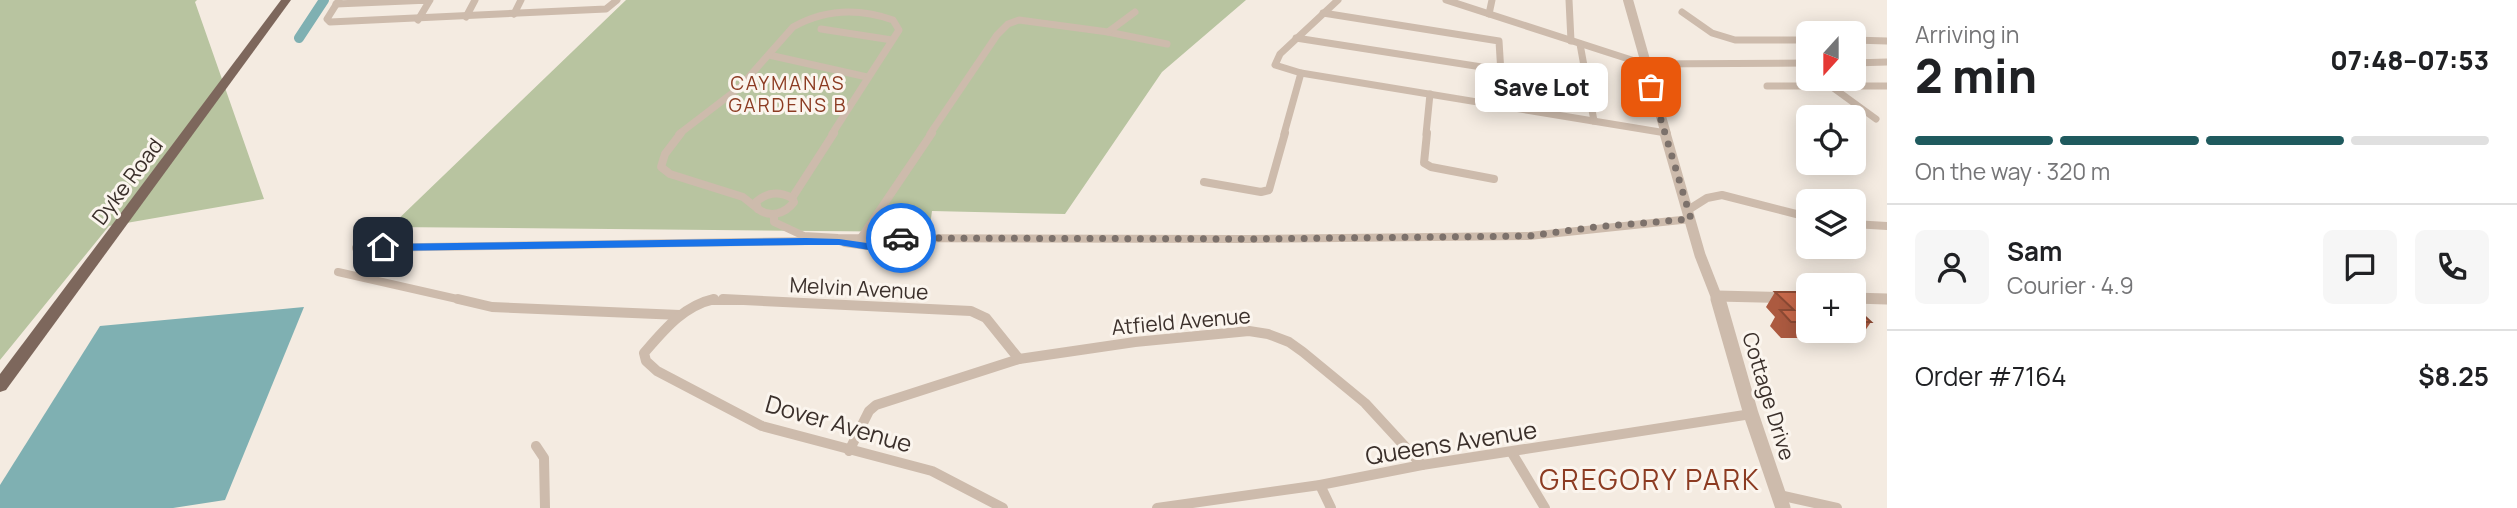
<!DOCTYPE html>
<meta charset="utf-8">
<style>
body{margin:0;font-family:Manrope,sans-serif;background:#f6f6f6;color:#202124;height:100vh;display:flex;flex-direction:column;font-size:26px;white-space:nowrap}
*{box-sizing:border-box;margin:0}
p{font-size:23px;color:#757577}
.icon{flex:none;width:38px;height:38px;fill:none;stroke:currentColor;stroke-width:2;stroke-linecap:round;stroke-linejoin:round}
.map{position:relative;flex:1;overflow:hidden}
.sheet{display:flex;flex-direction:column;background:#fff;width:630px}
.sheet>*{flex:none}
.needle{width:46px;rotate:201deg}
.controls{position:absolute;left:1796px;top:21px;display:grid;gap:14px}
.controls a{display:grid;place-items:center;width:70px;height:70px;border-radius:10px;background:#fff;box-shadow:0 4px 18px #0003;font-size:35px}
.pin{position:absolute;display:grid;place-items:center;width:60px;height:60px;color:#fff;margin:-30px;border-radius:14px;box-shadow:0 4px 10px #0006}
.courier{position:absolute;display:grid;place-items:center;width:70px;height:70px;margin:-35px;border:5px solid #1a73e8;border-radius:50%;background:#fff;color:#222;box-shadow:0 2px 9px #0007}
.bubble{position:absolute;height:49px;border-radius:10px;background:#fff;box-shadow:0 4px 18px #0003;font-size:23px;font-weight:800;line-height:49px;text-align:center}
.overview em{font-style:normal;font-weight:800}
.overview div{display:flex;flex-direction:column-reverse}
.overview{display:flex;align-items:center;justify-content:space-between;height:119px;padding:0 28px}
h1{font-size:46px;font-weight:800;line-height:52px}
.bar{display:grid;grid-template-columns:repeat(4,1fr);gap:10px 7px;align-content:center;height:84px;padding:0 28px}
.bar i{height:9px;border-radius:5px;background:#e0e0e0}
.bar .selected{background:#1f5a5e}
.bar p{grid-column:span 4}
.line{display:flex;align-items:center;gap:18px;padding:0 28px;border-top:2px solid #e0e0e0}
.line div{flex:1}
.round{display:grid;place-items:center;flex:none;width:74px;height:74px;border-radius:10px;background:#f6f6f6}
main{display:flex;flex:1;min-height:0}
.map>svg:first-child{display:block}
.green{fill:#b8c4a0}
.water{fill:#7fb0b2}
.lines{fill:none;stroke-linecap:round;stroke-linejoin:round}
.canal{stroke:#7fb0b2;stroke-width:10}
.minor-far2{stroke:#cdbbac;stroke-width:7}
.minor-far1{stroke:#cdbbac;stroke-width:8}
.minor{stroke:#cdbbac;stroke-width:10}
.tertiary-far2{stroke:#cdbbac;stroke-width:10}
.tertiary-far1{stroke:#cdbbac;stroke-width:11}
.tertiary{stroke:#cdbbac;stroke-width:15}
.primary{fill:#7d675c;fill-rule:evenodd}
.wall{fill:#ac5a40}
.building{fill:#c8694b;stroke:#8c4a34;stroke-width:2}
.route{fill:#1a73e8}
.done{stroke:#7c716b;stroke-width:7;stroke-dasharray:0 12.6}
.labels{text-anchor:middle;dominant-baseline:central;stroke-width:6;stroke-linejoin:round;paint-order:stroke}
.far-neighbourhood-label{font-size:19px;letter-spacing:2px;fill:#8c3b22;stroke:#fbf5ee}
.street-label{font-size:21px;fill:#3b302b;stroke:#fbf5ee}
.near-street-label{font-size:24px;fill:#3b302b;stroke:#fbf5ee}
.near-neighbourhood-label{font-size:28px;letter-spacing:2px;fill:#8c3b22;stroke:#fbf5ee}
</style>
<main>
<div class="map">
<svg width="1887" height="508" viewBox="0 0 1887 508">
<rect width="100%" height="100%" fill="#f4ebe1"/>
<!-- green -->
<g class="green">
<path d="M0,0H197L195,2L264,199L109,226L0,360Z"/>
<path d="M626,0H1246L1162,72L1065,214L932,211L929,232L390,227Z"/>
</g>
<!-- water -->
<path class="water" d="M304,307L225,500L173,508H0V485L100,326Z"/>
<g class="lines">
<!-- canal -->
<path class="canal" d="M299,38L324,0"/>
<!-- minor-far2 -->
<g class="minor-far2">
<path d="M339,0L327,19L330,22L606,9L617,0"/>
<path d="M1338,0L1280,54L1275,65L1301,73L1666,133"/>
<path d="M1446,0L1644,64L1808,63"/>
<path d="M1569,0L1571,41"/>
<path d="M336,4L430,0L418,20"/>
<path d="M1682,12L1712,33L1735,40H1808"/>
<path d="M1323,13L1499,41L1503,106"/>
<path d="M514,14L521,0"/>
<path d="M1489,14L1492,0"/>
<path d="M466,17L475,0"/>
<path d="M821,29L892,40"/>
<path d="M1108,32L1167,44"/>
<path d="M1296,38L1501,70"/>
<path d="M1853,40L1887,41"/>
<path d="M1580,44L1594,121"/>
<path d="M769,55L867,77"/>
<path d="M1853,63L1887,62"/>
<path d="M1767,86H1887"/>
<path d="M1832,87L1876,119"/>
<path d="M679,134L739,88L793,27C825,9 859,8 893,20L899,30L832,134"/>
<path d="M930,134L997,35L1008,24L1019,20L1108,32L1135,12"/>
<path d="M1284,134L1301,73"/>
<path d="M1426,134L1430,94"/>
</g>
<!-- minor-far1 -->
<g class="minor-far1">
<path d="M681,133L665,154L661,167L670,174L743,197L758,209"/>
<path d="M1427,133L1424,163L1431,167L1494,179"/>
<path d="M1204,182L1261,192L1269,190L1285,133"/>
<path d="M792,198L834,133"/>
<path d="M758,209C770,218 785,214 794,202L792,198"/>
<path d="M758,209L756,202C767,192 779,191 792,198"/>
<path d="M1688,210L1707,198L1722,195L1808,217"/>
<path d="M774,214V222L804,236L838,238L1247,239L1529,236L1691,219"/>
<path d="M1853,224L1887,226"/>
<path d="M861,238L932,133"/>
<path d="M845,243L875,247L895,239"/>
<path d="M356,248L810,241"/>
<path d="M338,272L466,301"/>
<path d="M705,301H760"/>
</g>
<!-- minor -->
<g class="minor">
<path d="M458,299L492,307L680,315"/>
<path d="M714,299C683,306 664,330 644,353L646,361L657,371L762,426L932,471L1003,508"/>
<path d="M723,299L971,311L986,318L1019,359"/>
<path d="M536,446L544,458L545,508"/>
<path d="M849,451L869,411L876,405L1019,359L1135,342L1249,331L1268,334L1289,342L1303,352L1365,403L1422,465"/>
<path d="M1512,453L1545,508"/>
<path d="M1320,485L1331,508"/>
<path d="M1779,495L1837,508"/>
<path d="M1157,508L1320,485L1422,465L1751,414"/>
</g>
<!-- tertiary-far2 -->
<path class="tertiary-far2" d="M1628,0L1666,134"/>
<!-- tertiary-far1 -->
<g class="tertiary-far1">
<path d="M1665,133L1700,255L1718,301"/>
<path d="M1717,296L1808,298"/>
<path d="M1853,298L1887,299"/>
</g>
<!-- tertiary -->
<path class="tertiary" d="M1718,299L1751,414L1783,508"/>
<!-- primary -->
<path class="primary" d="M281,0H291L6,390L0,392V374Z"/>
</g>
<!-- wall -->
<path class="wall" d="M1775,292L1808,304V331H1853V310L1871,322L1860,338H1781L1770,326L1775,317L1766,307Z"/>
<!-- building -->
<g class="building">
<path d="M1775,292H1796L1808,304V322H1791L1780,310H1794Z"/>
<path d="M1853,310H1858L1871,322H1853Z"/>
</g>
<!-- route -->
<path class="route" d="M901,234L905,235V240L875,251L839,245H806L383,251L378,247L383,244L806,238L839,239L874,244Z"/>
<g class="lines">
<!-- done -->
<path class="done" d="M901,238L1247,239L1529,236L1595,227L1691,219L1651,87"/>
</g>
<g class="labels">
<!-- far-neighbourhood labels -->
<g class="far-neighbourhood-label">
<text x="788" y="83">CAYMANAS<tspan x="788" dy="22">GARDENS B</tspan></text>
</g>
<!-- street labels -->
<g class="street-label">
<text transform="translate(127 181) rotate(-53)">Dyke Road</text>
<text transform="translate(859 288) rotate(3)">Melvin Avenue</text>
<text transform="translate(1181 321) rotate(-5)">Atfield Avenue</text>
<text transform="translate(1769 396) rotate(73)">Cottage Drive</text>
</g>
<!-- near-street labels -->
<g class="near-street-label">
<text transform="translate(839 423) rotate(16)">Dover Avenue</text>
<text transform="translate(1451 442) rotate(-9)">Queens Avenue</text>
</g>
<!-- near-neighbourhood labels -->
<g class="near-neighbourhood-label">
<text x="1650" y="479">GREGORY PARK</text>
</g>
</g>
</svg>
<div class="controls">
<a><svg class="needle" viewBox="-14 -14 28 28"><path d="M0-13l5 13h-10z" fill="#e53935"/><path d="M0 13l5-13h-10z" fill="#757577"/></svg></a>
<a><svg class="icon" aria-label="locate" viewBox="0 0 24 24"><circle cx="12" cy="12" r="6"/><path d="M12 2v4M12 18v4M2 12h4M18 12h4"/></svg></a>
<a><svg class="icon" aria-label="layers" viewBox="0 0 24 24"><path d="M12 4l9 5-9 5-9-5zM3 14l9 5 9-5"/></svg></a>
<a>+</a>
</div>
<div class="pin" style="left:1651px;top:87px;background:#ea580c"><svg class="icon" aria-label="bag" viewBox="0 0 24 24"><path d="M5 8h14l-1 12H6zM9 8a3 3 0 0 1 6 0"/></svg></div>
<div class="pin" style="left:383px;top:247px;background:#1f2937"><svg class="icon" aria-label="home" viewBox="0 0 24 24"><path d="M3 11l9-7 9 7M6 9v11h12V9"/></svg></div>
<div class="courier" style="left:901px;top:238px"><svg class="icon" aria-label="car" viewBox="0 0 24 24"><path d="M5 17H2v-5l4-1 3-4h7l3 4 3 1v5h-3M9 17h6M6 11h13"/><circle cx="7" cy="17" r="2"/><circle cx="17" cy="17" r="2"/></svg></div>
<div class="bubble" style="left:1475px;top:63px;width:133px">Save Lot</div>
</div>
<section class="sheet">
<div class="overview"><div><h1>2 min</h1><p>Arriving in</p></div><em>07:48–07:53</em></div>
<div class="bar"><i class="selected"></i><i class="selected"></i><i class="selected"></i><i></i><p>On the way · 320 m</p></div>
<div class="line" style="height:126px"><a class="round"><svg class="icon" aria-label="person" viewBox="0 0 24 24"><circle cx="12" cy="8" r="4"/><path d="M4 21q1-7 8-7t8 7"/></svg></a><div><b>Sam</b><p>Courier · 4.9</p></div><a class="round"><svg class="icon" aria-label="chat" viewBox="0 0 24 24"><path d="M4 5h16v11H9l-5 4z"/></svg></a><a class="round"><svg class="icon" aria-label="phone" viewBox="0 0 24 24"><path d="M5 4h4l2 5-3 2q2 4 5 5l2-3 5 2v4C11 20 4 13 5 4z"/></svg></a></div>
<div class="line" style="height:91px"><div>Order #7164</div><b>$8.25</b></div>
</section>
</main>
